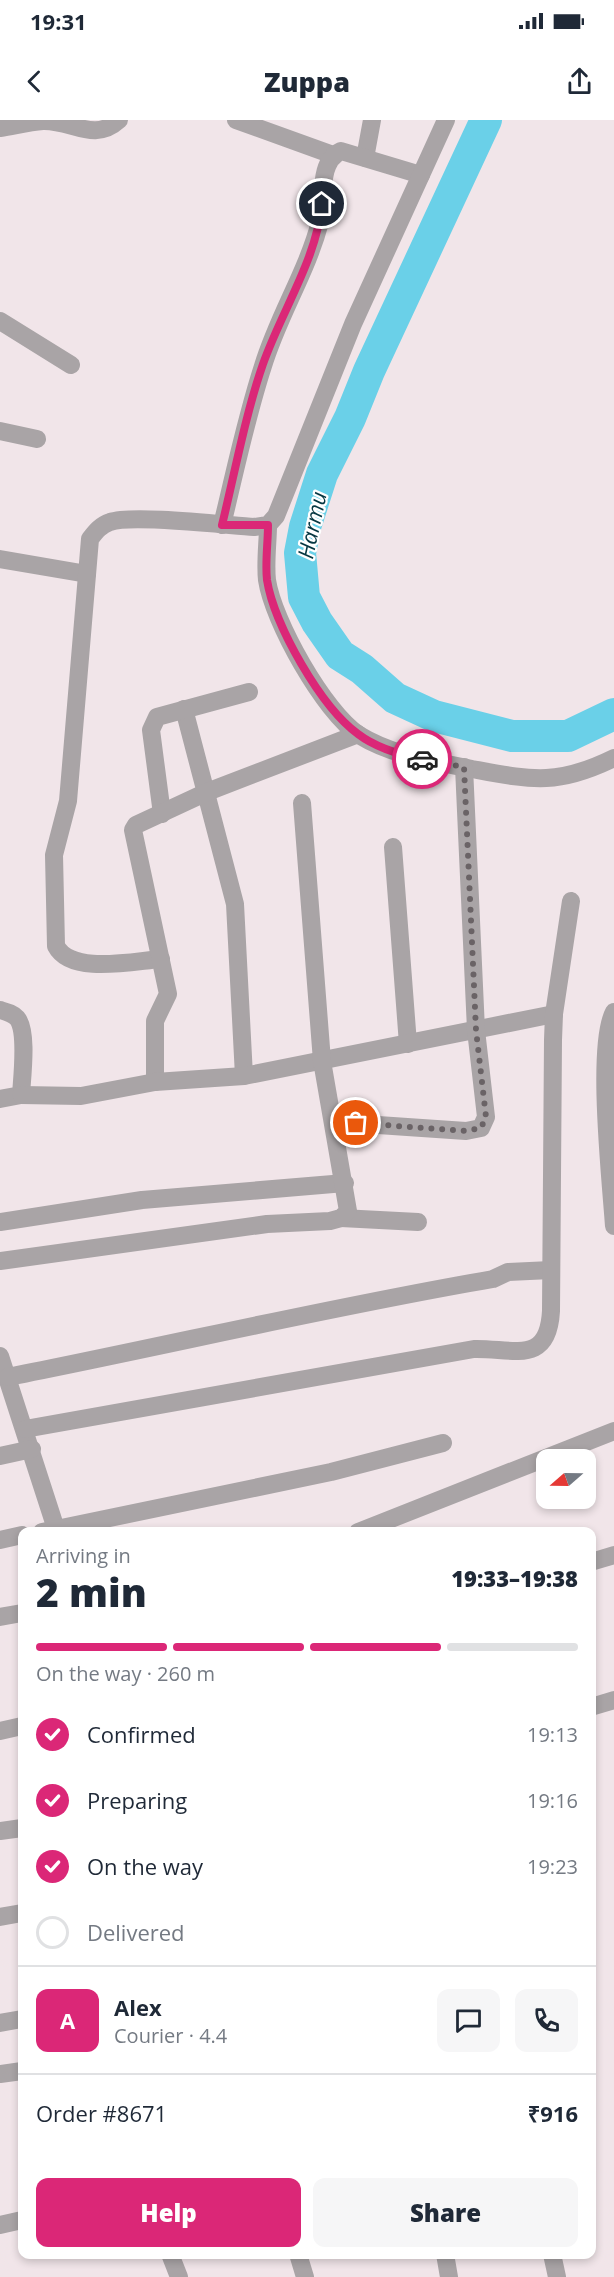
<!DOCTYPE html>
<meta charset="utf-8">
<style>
body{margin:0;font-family:"Open Sans",sans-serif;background:#f6f6f7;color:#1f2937;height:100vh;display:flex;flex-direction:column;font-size:22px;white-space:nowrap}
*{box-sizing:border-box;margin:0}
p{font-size:20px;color:#747a83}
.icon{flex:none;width:33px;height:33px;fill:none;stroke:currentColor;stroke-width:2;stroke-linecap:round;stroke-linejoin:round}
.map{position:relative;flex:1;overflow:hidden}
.details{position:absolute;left:18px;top:1407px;width:578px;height:732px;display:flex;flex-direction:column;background:#fff;border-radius:12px;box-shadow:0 3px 9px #0003}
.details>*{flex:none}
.needle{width:39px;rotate:250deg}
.fabs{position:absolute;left:536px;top:1329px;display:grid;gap:12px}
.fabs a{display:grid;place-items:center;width:60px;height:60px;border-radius:12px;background:#fff;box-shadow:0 3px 9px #0003;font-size:30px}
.pin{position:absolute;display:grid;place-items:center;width:51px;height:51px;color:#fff;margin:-26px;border:3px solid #fff;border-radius:50%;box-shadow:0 2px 6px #0007}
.courier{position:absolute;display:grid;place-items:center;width:60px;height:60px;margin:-30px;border:4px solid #db2777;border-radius:50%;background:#fff;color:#222;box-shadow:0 2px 8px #0007}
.head em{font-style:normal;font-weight:800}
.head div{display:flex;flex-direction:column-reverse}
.head{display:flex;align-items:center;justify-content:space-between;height:102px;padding:0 18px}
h1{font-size:39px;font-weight:800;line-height:45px}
.bar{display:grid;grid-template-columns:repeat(4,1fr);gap:9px 6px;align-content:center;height:72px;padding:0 18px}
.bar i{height:8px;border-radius:4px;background:#e0e1e3}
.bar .active{background:#db2777}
.bar p{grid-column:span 4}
.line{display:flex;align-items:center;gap:15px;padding:0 18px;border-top:2px solid #e0e1e3}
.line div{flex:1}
.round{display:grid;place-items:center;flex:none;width:63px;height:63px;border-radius:12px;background:#f6f6f7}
ol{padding:0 18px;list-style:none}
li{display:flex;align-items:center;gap:18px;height:66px}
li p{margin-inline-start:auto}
li .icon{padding:6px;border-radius:50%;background:#db2777;color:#fff;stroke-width:4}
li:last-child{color:#747a83}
li i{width:33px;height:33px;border:3px solid #e0e1e3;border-radius:50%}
.cta{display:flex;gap:12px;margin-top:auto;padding:12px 18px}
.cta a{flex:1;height:69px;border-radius:12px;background:#db2777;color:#fff;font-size:24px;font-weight:800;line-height:69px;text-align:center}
.cta a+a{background:#f6f6f7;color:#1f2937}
.status{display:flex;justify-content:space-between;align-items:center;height:42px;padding:0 30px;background:#fff;direction:ltr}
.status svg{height:16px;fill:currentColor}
header{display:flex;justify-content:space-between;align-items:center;height:78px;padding:0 18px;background:#fff;font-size:27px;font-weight:800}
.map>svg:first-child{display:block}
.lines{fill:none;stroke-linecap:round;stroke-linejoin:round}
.river{stroke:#6ad0e8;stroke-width:32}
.minor{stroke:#a9a4a6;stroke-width:18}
.done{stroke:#6a6366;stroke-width:6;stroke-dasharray:0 10.8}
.route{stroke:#db2777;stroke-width:8}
.labels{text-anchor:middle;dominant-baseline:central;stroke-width:4.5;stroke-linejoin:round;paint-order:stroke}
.water-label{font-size:22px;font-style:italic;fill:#053742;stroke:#fff}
</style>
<div class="status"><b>19:31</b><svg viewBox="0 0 49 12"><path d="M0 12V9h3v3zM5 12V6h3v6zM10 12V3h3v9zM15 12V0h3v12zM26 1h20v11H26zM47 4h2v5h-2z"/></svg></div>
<header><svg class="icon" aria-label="back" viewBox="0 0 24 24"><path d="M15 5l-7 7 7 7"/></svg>Zuppa<svg class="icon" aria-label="share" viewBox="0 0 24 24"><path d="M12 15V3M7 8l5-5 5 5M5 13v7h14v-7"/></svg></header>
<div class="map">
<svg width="614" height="2157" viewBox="0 0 614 2157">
<rect width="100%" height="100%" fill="#f1e5e9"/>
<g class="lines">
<!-- river -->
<path class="river" d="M486,0L369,251L350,298L322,354L305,407L300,433L304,477L317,502L340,535L362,549L395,578L434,596L512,616H568L614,594"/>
<!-- minor -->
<g class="minor">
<path d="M236,0L333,35"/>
<path d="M0,8C14,6 28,2 43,1C72,0 94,23 119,0"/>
<path d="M365,38L372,0"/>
<path d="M0,201L71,245"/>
<path d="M0,311L37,319"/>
<path d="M222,405C235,352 246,298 263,246C278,196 307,152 320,102C325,80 317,42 341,31L421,55"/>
<path d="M268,405C268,422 265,442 267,460C273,501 324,592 359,615C393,636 434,641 472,649C532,660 557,666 614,638"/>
<path d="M0,439L87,454"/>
<path d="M184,589L235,784L244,956"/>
<path d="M162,694L151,610L157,597L249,572"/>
<path d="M393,727L408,924"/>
<path d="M161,839C133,841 71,855 56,826L54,735L68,681L90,419C96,411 101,405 110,402C132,394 225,405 254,407L268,405L276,396L353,204L446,0"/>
<path d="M0,890C7,892 12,893 17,898C28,911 22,957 21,975L0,979"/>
<path d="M614,892C596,924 611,1062 614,1106"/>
<path d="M155,962V901L168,874L133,710L136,705L207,672L358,614"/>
<path d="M21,975L81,976L155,962L244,956L554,894"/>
<path d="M334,1002L466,1011L481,1008L486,997L476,910L464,647"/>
<path d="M341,1098L418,1102"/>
<path d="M0,1102L142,1080L345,1063"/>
<path d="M0,1141L267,1104L330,1101L341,1098L348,1091L322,941L302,683"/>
<path d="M0,1236L57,1412"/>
<path d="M8,1257C170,1225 330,1187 493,1159L508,1152L551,1150"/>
<path d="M25,1309L474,1229C513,1228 548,1246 551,1191L553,920L554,894L571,781"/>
<path d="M0,1336L32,1329"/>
<path d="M42,1412L331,1352L443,1323"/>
<path d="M358,1412L614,1311"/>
<path d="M0,1420L22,1415"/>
<path d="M591,1442L614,1435"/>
<path d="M0,1497L22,1493"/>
<path d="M591,1587L614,1580"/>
<path d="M0,1611L22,1606"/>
<path d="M0,1711L22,1708"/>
<path d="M0,1797L22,1793"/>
<path d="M0,1903L22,1899"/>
<path d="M0,1954L22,1951"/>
<path d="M0,2105L22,2100"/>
<path d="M170,2134L179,2157"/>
<path d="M298,2134L305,2157"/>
<path d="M445,2134L449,2157"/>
<path d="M552,2134L557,2157"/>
</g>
</g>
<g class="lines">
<!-- done -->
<path class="done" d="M356,1003L466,1011L481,1008L486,997L476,910L464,647L422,639"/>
<!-- route -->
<path class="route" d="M322,84C316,141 282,190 263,244C245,296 235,352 222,405H268C268,423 265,443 267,460C274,505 321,587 358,614C375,627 401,635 422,639"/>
</g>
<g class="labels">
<!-- water labels -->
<g class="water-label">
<text transform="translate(311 405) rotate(-78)">Harmu</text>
</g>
</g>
</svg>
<div class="fabs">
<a><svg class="needle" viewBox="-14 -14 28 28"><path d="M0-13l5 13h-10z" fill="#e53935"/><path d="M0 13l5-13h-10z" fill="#747a83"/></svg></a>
</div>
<div class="pin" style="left:356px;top:1003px;background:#ea580c"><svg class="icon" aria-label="bag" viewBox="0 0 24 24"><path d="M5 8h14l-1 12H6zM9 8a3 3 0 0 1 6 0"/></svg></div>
<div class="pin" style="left:322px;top:84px;background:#1f2937"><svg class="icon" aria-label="home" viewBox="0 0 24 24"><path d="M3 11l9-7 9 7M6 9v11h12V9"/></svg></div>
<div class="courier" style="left:422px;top:639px"><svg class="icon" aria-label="car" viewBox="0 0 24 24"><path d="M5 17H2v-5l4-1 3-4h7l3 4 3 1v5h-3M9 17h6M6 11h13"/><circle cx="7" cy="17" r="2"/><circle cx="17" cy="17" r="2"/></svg></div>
<section class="details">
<div class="head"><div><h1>2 min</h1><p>Arriving in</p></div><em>19:33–19:38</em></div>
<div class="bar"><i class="active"></i><i class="active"></i><i class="active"></i><i></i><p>On the way · 260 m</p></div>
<ol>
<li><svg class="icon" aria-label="check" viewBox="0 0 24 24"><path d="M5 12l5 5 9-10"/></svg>Confirmed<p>19:13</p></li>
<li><svg class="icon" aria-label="check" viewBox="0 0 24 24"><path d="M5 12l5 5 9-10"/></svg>Preparing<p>19:16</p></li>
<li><svg class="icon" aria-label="check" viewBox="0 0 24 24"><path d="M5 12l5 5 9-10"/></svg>On the way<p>19:23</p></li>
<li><i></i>Delivered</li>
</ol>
<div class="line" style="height:108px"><b class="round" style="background:#db2777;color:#fff">A</b><div><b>Alex</b><p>Courier · 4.4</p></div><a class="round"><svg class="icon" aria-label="chat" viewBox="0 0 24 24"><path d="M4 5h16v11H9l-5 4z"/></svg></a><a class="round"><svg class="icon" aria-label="phone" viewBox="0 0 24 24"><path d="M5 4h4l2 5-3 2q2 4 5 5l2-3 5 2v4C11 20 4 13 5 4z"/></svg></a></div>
<div class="line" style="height:78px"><div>Order #8671</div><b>₹916</b></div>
<div class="cta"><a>Help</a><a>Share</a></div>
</section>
</div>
